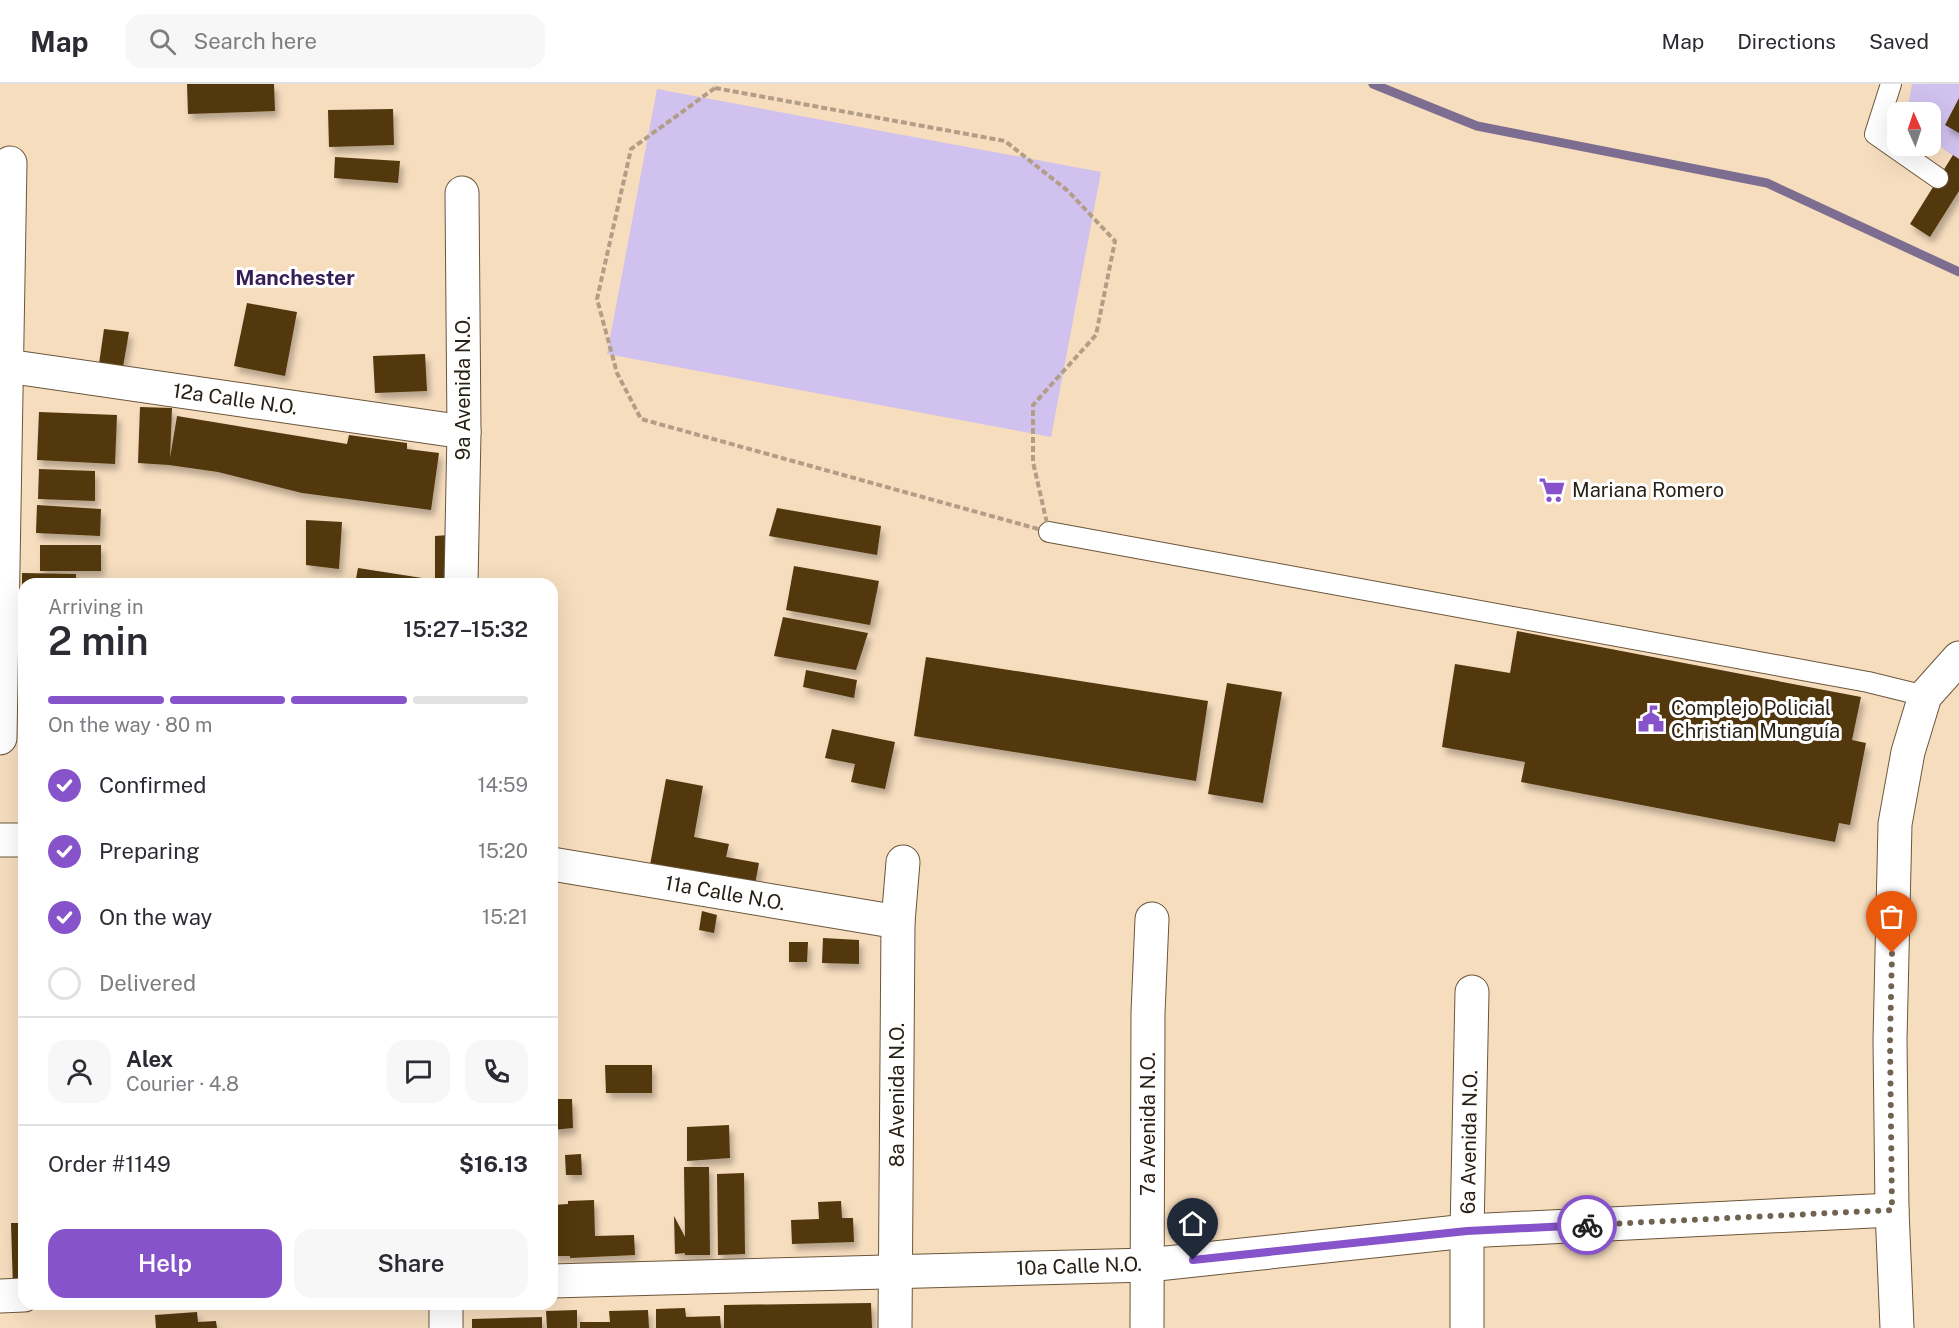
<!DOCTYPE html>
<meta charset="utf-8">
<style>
body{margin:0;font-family:"Public Sans",sans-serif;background:#f7f7f7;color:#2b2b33;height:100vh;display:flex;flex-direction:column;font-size:22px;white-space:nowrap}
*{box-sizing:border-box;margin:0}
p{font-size:20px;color:#7c7c81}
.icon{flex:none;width:33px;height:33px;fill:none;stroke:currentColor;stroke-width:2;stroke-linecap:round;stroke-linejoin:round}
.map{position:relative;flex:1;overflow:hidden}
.details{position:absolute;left:18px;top:494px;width:540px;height:732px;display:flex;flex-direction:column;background:#fff;border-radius:18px;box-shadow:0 6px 24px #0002}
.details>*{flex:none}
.needle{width:39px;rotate:357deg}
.controls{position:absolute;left:1887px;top:18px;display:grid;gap:12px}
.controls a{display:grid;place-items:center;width:54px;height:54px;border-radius:12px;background:#fff;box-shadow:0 6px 24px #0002;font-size:30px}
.pin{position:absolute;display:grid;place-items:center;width:51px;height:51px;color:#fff;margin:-62px -26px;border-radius:50% 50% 50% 0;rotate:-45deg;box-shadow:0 0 6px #0007}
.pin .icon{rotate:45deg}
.courier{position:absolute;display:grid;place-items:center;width:60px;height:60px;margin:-30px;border:4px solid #8753cb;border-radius:50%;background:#fff;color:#222;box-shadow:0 2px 8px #0007}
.summary em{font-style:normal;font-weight:600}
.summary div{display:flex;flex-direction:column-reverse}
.summary{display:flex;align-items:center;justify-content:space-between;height:102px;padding:0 30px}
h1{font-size:39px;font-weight:600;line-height:45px}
.bar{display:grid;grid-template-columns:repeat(4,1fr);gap:9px 6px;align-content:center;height:72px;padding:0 30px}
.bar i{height:8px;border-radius:4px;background:#e1e1e2}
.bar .on{background:#8753cb}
.bar p{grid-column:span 4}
.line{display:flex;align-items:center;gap:15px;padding:0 30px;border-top:2px solid #e1e1e2}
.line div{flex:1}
.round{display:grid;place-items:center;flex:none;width:63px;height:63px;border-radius:18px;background:#f7f7f7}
ol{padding:0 30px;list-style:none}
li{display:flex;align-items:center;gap:18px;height:66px}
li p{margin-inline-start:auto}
li .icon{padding:6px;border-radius:50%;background:#8753cb;color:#fff;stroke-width:4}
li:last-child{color:#7c7c81}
li i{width:33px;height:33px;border:3px solid #e1e1e2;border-radius:50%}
.button{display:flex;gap:12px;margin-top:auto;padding:12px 30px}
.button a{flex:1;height:69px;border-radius:18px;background:#8753cb;color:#fff;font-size:24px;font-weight:600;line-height:69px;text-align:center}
.button a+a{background:#f7f7f7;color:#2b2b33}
header{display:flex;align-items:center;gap:36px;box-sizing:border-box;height:84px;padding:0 30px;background:#fff;border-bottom:2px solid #e1e1e2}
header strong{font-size:28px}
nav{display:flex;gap:33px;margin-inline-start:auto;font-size:21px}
.search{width:420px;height:54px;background:#f7f7f7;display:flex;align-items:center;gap:15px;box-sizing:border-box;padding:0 21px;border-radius:18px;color:#7c7c81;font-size:22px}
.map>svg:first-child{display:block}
.green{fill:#d0c1ee}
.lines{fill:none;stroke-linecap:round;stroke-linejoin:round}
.stream{stroke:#7d6d90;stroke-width:9}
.building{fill:#52370e;filter:url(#shadow)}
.service-casing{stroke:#6b563b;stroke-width:22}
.minor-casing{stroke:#6b563b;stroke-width:35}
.tertiary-casing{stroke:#6b563b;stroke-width:35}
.path{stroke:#b29e86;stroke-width:4;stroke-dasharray:6 3;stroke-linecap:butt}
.service{stroke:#fff;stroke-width:20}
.minor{stroke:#fff;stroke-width:33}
.tertiary{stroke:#fff;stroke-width:33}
.done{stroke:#716351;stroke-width:6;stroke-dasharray:0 10.8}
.route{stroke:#8753cb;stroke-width:8}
.labels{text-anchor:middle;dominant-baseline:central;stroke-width:6;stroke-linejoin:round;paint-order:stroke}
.street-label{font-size:20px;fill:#2a2116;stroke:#fff}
.poi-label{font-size:20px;fill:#2a2116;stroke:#fff;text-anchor:start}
.neighbourhood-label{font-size:21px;font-weight:bold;fill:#361d56;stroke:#fff}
</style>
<header>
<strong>Map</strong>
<div class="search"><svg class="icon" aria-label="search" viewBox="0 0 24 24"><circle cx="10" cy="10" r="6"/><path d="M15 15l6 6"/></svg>Search here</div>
<nav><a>Map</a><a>Directions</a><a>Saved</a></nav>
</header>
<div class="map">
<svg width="1959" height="1244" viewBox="0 0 1959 1244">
<defs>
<filter id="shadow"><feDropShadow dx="3.5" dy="6" stdDeviation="3" flood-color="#0004"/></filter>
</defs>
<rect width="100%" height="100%" fill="#f6ddbe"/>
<!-- green -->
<g class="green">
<path d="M1912,0H1959V76L1931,56L1930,28H1907Z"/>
<path d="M657,5L1101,88L1051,353L607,270Z"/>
</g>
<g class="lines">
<!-- stream -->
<path class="stream" d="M1373,0L1477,42L1767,99L1959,188"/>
</g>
<!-- building -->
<g class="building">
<path d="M187,0H274L275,27L188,30Z"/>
<path d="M1959,14V49L1945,41Z"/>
<path d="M393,25L394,61L329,63L328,26Z"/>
<path d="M1953,71L1959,75V107L1930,153L1910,140Z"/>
<path d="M335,73L400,77L398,99L334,94Z"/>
<path d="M247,219L297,228L285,292L234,282Z"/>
<path d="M104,245L129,248L123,283L99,280Z"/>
<path d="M425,270L427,307L375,309L373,272Z"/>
<path d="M140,323L172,324L170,374L177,332L347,360L349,351L407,359V365L439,369L431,426L302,409L218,388L169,381L138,379Z"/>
<path d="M39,328L117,331L115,380L37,376Z"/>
<path d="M39,385L95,387V417L38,415Z"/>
<path d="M37,421L101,425L100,452L36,449Z"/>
<path d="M777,424L881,442L877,471L769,452Z"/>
<path d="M306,436L342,438L339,485L306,481Z"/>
<path d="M449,451L446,500H355L358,484L435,496V452Z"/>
<rect x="40" y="461" width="61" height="26"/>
<path d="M794,482L879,497L870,541L786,526Z"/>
<path d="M22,489L76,490V500H24V516H22Z"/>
<path d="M783,533L868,549L856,586L774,572Z"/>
<path d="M1517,547L1861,613L1852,656L1866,659L1850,741L1839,739L1835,758L1521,698L1525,678L1442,663L1455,580L1510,589Z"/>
<path d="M926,573L1208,617L1196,697L914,652Z"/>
<path d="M806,586L857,596L854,614L803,603Z"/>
<path d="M1227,599L1282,608L1263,719L1208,710Z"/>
<path d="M832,645L895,658L885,705L851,698L855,680L825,674Z"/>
<path d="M666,695L703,702L694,753L729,760L726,773L759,779L755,800L650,781Z"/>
<path d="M702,827L717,831L714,849L699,846Z"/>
<path d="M21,831L24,832V864H20Z"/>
<path d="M823,854L859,856V880L822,879Z"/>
<path d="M789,858H808L807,878H789Z"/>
<path d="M605,981H652V1009H606Z"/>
<path d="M552,1015H572L573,1044L552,1046Z"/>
<path d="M729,1041L730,1074L687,1077V1043Z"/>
<path d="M581,1070L582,1091H566L565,1071Z"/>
<path d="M684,1083H709L710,1171H685V1169L675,1170L674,1132L685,1153Z"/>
<path d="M744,1089L745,1170L718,1171L717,1090Z"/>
<path d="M594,1116L595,1152L634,1151L635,1171L570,1174V1172H552V1121L568,1120V1117Z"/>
<path d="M841,1117L842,1134H853L854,1158L792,1160L791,1136L819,1135L818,1118Z"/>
<path d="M11,1139H24V1203L13,1204Z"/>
<path d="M871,1219L872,1244H724V1221Z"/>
<path d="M685,1224L686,1233L720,1232L721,1244H656V1225Z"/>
<path d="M577,1226V1244H547L546,1227Z"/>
<path d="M648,1226L649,1244H580V1238H610L609,1227Z"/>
<path d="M197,1228L198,1238L216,1237L217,1244H156L155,1231Z"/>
<path d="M542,1233V1244H472V1235Z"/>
</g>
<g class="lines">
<!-- service casing -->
<g class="service-casing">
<g id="service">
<path d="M1891,0L1875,50L1938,94"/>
<path d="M1049,448L1868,598L1925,612"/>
</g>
</g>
<!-- minor casing -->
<g class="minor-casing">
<g id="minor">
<path d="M7,282L464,348"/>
<path d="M461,500L464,348L462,109"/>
<path d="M0,654L10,79"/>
<path d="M0,756H24"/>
<path d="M552,780L898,838"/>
<path d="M552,1197L1148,1181L1467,1147L1892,1126"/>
<path d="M0,1212L24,1211"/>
<path d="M446,1244V1220"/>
<path d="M895,1244L898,838L903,778"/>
<path d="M1147,1244L1148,929L1152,835"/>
<path d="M1467,1244V1147L1472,908"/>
</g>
</g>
<!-- tertiary casing -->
<g class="tertiary-casing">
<path id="tertiary" d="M1897,1244L1892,1126L1890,956L1895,740L1908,668L1925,612L1959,574"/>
</g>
<!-- path -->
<path class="path" d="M715,4L1005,57L1068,107L1115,157L1096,251L1033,321V378L1049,448L641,335L617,289L597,215L631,65Z"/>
<!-- service -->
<use href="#service" class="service"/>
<!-- minor -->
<use href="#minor" class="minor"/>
<!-- tertiary -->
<use href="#tertiary" class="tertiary"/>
</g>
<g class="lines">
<!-- done -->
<path class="done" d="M1587,1141L1892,1126L1890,956L1892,869"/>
<!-- route -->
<path class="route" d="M1193,1176L1467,1147L1587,1141"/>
</g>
<!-- icons -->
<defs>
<g id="supermarket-bare" transform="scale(2.07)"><path d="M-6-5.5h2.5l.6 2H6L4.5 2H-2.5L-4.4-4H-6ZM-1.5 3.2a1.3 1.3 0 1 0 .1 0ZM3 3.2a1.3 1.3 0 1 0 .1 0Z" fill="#8753cb" stroke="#fff" stroke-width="2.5" paint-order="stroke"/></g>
<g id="civic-bare" transform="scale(2.07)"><path d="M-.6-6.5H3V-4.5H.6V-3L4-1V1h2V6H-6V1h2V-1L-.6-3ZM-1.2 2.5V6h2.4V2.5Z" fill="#8753cb" stroke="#fff" stroke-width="2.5" paint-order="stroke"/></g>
</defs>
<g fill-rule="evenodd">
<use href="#supermarket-bare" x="1552" y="406"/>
<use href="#civic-bare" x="1651" y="635"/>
</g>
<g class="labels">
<!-- street labels -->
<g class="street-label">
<text transform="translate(463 304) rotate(-90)">9a Avenida N.O.</text>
<text transform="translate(235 315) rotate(8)">12a Calle N.O.</text>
<text transform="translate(725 809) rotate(10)">11a Calle N.O.</text>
<text transform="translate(897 1011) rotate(-90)">8a Avenida N.O.</text>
<text transform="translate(1148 1040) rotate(-90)">7a Avenida N.O.</text>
<text transform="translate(1469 1058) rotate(-89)">6a Avenida N.O.</text>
<text transform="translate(1079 1182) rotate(-2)">10a Calle N.O.</text>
</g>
<!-- poi labels -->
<g class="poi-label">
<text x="1572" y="406">Mariana Romero</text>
<text x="1671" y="624">Complejo Policial<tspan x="1671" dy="23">Christian Munguía</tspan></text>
</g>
<!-- neighbourhood labels -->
<g class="neighbourhood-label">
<text x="295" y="193">Manchester</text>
</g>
</g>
</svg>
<div class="controls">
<a><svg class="needle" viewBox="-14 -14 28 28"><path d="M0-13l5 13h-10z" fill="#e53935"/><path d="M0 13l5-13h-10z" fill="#7c7c81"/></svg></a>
</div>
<div class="pin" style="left:1892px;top:869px;background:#ea580c"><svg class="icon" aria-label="bag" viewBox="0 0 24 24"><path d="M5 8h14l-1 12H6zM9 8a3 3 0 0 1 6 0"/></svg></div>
<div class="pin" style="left:1193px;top:1176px;background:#1f2937"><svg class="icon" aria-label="home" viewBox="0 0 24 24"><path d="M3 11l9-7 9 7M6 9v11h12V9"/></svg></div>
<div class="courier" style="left:1587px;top:1141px"><svg class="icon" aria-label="bike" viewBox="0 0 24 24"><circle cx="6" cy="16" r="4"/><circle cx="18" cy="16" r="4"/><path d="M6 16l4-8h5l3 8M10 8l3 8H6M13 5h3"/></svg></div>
<section class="details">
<div class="summary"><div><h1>2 min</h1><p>Arriving in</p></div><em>15:27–15:32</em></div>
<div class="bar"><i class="on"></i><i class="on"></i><i class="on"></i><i></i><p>On the way · 80 m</p></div>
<ol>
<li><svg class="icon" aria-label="check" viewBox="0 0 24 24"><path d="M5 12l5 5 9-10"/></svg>Confirmed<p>14:59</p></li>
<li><svg class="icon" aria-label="check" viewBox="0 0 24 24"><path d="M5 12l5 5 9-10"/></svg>Preparing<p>15:20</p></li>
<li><svg class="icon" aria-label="check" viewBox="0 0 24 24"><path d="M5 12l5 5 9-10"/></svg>On the way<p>15:21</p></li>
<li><i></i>Delivered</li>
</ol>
<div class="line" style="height:108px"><a class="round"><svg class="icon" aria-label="person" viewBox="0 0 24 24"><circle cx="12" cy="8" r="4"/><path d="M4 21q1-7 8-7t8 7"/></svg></a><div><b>Alex</b><p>Courier · 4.8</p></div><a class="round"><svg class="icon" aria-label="chat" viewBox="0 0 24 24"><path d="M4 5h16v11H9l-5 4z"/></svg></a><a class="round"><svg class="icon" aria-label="phone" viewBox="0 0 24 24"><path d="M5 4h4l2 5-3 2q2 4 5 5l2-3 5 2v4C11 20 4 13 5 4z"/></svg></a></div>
<div class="line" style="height:78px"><div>Order #1149</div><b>$16.13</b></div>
<div class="button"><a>Help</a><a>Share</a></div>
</section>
</div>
